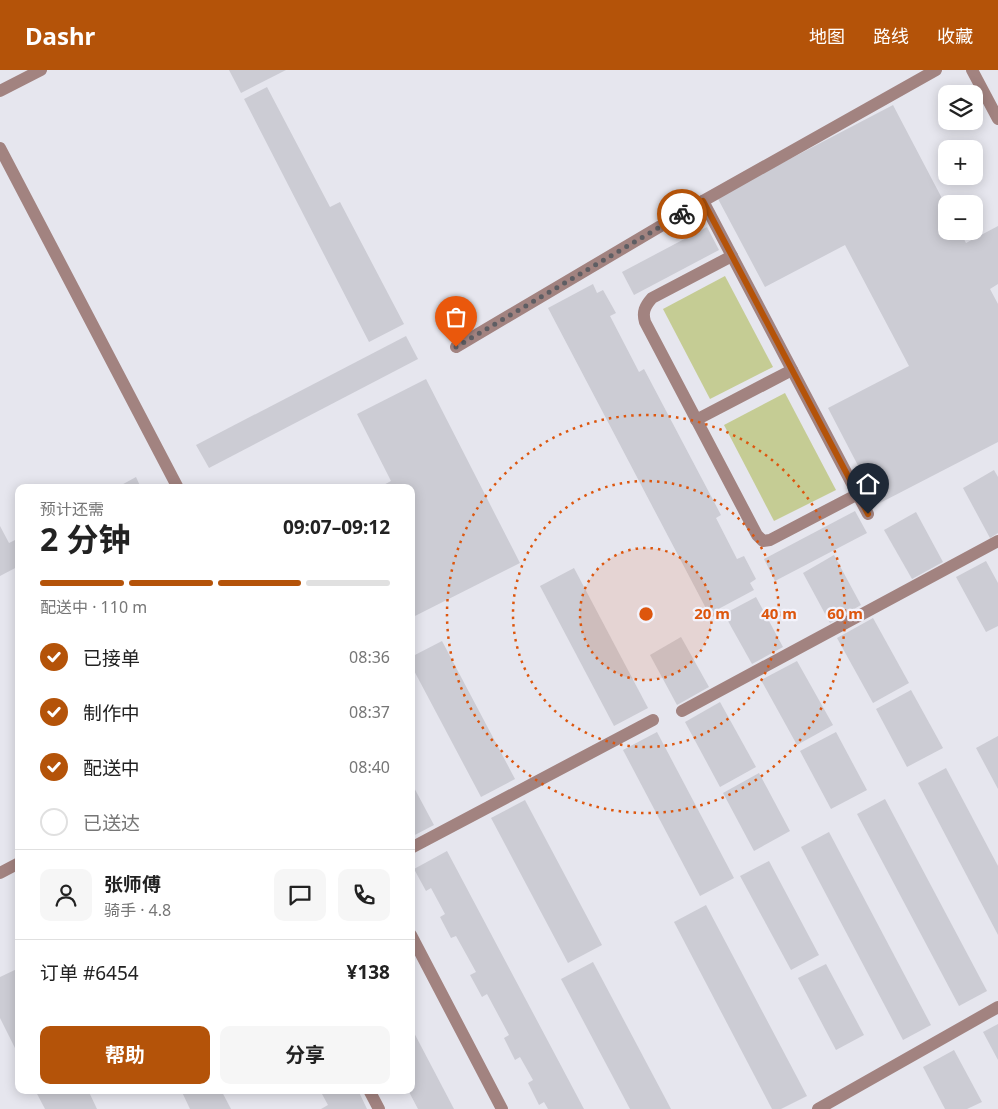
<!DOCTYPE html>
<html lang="zh">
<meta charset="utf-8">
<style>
body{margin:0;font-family:"Noto Sans","Noto Sans SC",sans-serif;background:#f6f6f6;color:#222;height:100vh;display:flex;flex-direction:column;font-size:19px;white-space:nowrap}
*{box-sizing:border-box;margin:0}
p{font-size:16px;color:#767676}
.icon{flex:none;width:28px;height:28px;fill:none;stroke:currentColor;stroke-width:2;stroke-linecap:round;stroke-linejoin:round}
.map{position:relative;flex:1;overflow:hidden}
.panel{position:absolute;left:15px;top:414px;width:400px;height:610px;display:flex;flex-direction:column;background:#fff;border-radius:10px;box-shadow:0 2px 12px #0003}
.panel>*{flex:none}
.buttons{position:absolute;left:938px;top:15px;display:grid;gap:10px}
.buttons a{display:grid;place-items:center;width:45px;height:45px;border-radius:10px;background:#fff;box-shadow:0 2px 12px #0003;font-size:25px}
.pin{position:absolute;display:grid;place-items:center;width:42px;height:42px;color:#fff;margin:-51px -21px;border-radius:50% 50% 50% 0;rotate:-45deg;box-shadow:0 0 5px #0007}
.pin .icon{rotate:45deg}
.courier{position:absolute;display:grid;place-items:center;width:50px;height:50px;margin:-25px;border:4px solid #b45309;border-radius:50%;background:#fff;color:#222;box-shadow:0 1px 6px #0007}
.overview em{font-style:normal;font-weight:700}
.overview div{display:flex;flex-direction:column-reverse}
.overview{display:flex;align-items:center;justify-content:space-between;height:85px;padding:0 25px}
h1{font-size:32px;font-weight:700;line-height:38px}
.bar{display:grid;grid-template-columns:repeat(4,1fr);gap:8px 5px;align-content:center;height:60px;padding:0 25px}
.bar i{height:6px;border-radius:4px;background:#e0e0e0}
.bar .active{background:#b45309}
.bar p{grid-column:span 4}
.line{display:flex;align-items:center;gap:12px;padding:0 25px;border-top:1px solid #e0e0e0}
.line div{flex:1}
.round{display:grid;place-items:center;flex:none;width:52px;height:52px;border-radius:10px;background:#f6f6f6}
ol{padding:0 25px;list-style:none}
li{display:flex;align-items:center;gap:15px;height:55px}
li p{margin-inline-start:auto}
li .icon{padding:5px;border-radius:50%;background:#b45309;color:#fff;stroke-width:4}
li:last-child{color:#767676}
li i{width:28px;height:28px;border:2px solid #e0e0e0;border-radius:50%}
.action{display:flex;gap:10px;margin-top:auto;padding:10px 25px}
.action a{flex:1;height:58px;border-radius:10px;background:#b45309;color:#fff;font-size:20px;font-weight:700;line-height:58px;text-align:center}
.action a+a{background:#f6f6f6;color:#222}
header{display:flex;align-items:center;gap:30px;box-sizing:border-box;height:70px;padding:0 25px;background:#b45309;color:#fff}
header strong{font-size:24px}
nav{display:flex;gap:28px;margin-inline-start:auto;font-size:18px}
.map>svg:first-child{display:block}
.green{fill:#c5cc94}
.building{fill:#ccccd4}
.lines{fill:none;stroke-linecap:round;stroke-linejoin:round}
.service{stroke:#a28380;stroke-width:12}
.minor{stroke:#a28380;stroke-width:12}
.tertiary{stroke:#a28380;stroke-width:12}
.done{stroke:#5e5e63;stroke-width:5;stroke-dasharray:0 9}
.route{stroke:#b45309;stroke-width:6}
.ring{fill:none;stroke:#dd560d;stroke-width:2.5;stroke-dasharray:2.5 5}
.centre{fill:#dd560d;stroke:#f3f3fc;stroke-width:2.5}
.ring-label{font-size:15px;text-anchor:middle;font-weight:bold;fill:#dd560d;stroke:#f3f3fc;stroke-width:4.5;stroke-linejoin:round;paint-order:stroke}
</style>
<header>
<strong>Dashr</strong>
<nav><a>地图</a><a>路线</a><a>收藏</a></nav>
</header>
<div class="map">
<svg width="998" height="1039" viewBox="0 0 998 1039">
<rect width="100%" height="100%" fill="#e6e6ee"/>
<!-- green -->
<g class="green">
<path d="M725,206L773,297L710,329L663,239Z"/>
<path d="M785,323L836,420L774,451L724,355Z"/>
</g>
<!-- building -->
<g class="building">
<path d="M229,0H286L241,23Z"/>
<path d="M267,17L330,137L340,132L404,254L369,272L244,29Z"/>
<path d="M893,35L946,136V161H960L966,173L998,156V214L990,219L998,234V372L878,434L828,338L909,296L845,175L765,217L717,127Z"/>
<path d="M707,157L719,180L634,225L622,202Z"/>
<path d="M593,214L597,223L603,220L616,243L610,246L639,302L644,299L721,445L716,448L737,489L744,486L756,509L750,513L754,520L709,544L548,238Z"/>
<path d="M406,266L418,289L209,398L196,375Z"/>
<path d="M426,309L520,493L411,548V418H378L391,411L357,344Z"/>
<path d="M994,400L998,407V463L990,468L963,418Z"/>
<path d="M136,407L141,418H116Z"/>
<path d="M855,441L867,463L775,511L764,489Z"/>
<path d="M916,442L943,492L912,509L884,460Z"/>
<path d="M0,456L9,473L19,468V496L0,506Z"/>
<path d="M834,485L861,535L830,553L803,503Z"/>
<path d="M986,491L998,513V556L986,562L956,507Z"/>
<path d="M574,498L648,638L614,656L540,516Z"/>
<path d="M756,527L783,577L752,594L724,544Z"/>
<path d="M873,548L909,613L873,633L837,568Z"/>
<path d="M681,567L709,617L677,635L650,585Z"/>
<path d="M442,571L515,709L481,727L411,595V587Z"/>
<path d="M797,591L833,655L797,675L761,610Z"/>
<path d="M911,620L943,678L907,697L876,639Z"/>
<path d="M720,632L756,697L720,717L685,652Z"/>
<path d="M657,662L734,808L700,826L623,680Z"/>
<path d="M836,662L867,720L831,739L800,681Z"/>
<path d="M998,666V719L976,678Z"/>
<path d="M946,698L998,796V865L918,713Z"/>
<path d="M759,703L790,761L754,781L723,723Z"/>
<path d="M411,712L434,755L411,767Z"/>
<path d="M885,729L987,921L959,936L857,744Z"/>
<path d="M525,730L602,875L568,893L491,748Z"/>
<path d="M829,762L931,955L903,970L801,777Z"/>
<path d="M447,781L584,1039H548L544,1032L539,1035L528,1013L533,1010L520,987L515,990L504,968L509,965L487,924L482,927L470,905L476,902L456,866L451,868L440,847L445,844L431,818L426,821L414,799Z"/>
<path d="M769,791L819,885L791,900L740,806Z"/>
<path d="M706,835L807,1026L781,1039H772L674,852Z"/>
<path d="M593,892L671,1039H630L561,909Z"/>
<path d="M826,894L864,965L836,980L798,908Z"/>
<path d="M19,898V986L0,948V907Z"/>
<path d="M998,954V990L983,962Z"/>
<path d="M411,957L454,1039H418L408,1020H411Z"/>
<path d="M954,980L982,1032L967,1039H945L923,997Z"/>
<path d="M35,1020H88L97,1039H45Z"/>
<path d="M181,1020H221L231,1039H190Z"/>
<path d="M330,1020H358L367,1039H321L328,1035L322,1024Z"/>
</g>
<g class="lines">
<!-- service -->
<g class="service">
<path d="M972,0L998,49"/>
<path d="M703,131L868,444"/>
<path d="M732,186L652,228C645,236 642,242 645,252L757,465L763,471L770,470L858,424"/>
<path d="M456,277L703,131L936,0"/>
<path d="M696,350L792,300"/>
<path d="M682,641L998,471"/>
<path d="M411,778L653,650"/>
<path d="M369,1020L379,1039"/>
<path d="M818,1039L998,937"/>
</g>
<!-- minor -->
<g class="minor">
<path d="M0,78L178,418"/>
<path d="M0,803L19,793"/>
<path d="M411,865L502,1039"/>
</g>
<!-- tertiary -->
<path class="tertiary" d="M0,21L41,0"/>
</g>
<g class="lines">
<!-- done -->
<path class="done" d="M456,277L682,144"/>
<!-- route -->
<path class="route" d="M682,144L703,131L868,444"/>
</g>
<!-- distance rings -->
<circle cx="646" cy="544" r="66" fill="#dd560d" fill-opacity=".12"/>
<g class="ring">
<circle cx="646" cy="544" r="66"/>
<circle cx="646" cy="544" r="133"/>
<circle cx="646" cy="544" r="199"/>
</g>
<circle cx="646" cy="544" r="8" class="centre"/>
<g class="ring-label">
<text x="712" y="549">20 m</text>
<text x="779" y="549">40 m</text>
<text x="845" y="549">60 m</text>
</g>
</svg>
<div class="buttons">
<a><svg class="icon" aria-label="layers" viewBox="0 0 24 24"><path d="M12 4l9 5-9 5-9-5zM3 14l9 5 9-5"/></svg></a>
<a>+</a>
<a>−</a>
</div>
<div class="pin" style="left:456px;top:277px;background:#ea580c"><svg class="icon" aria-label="bag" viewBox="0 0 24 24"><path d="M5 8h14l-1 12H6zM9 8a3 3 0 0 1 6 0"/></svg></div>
<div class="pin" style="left:868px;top:444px;background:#1f2937"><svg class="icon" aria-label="home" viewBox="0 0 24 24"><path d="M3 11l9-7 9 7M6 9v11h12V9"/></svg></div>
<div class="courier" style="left:682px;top:144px"><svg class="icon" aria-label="bike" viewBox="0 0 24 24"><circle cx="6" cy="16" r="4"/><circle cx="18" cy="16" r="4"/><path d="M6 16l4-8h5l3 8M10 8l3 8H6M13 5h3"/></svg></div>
<section class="panel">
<div class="overview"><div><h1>2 分钟</h1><p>预计还需</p></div><em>09:07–09:12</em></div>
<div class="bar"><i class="active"></i><i class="active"></i><i class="active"></i><i></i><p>配送中 · 110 m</p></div>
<ol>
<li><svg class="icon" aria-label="check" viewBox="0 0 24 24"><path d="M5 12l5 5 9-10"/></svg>已接单<p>08:36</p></li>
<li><svg class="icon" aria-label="check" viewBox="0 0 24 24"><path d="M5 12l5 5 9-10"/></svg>制作中<p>08:37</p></li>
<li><svg class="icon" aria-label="check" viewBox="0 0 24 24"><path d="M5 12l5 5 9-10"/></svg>配送中<p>08:40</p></li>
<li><i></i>已送达</li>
</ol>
<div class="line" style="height:90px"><a class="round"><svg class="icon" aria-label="person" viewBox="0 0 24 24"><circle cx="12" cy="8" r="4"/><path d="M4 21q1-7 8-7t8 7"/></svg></a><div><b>张师傅</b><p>骑手 · 4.8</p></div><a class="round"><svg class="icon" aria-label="chat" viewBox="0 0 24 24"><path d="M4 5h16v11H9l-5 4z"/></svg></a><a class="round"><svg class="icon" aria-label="phone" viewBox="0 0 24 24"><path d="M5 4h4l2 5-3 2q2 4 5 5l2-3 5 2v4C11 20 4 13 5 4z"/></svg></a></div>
<div class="line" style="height:65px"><div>订单 #6454</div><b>¥138</b></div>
<div class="action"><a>帮助</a><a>分享</a></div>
</section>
</div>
